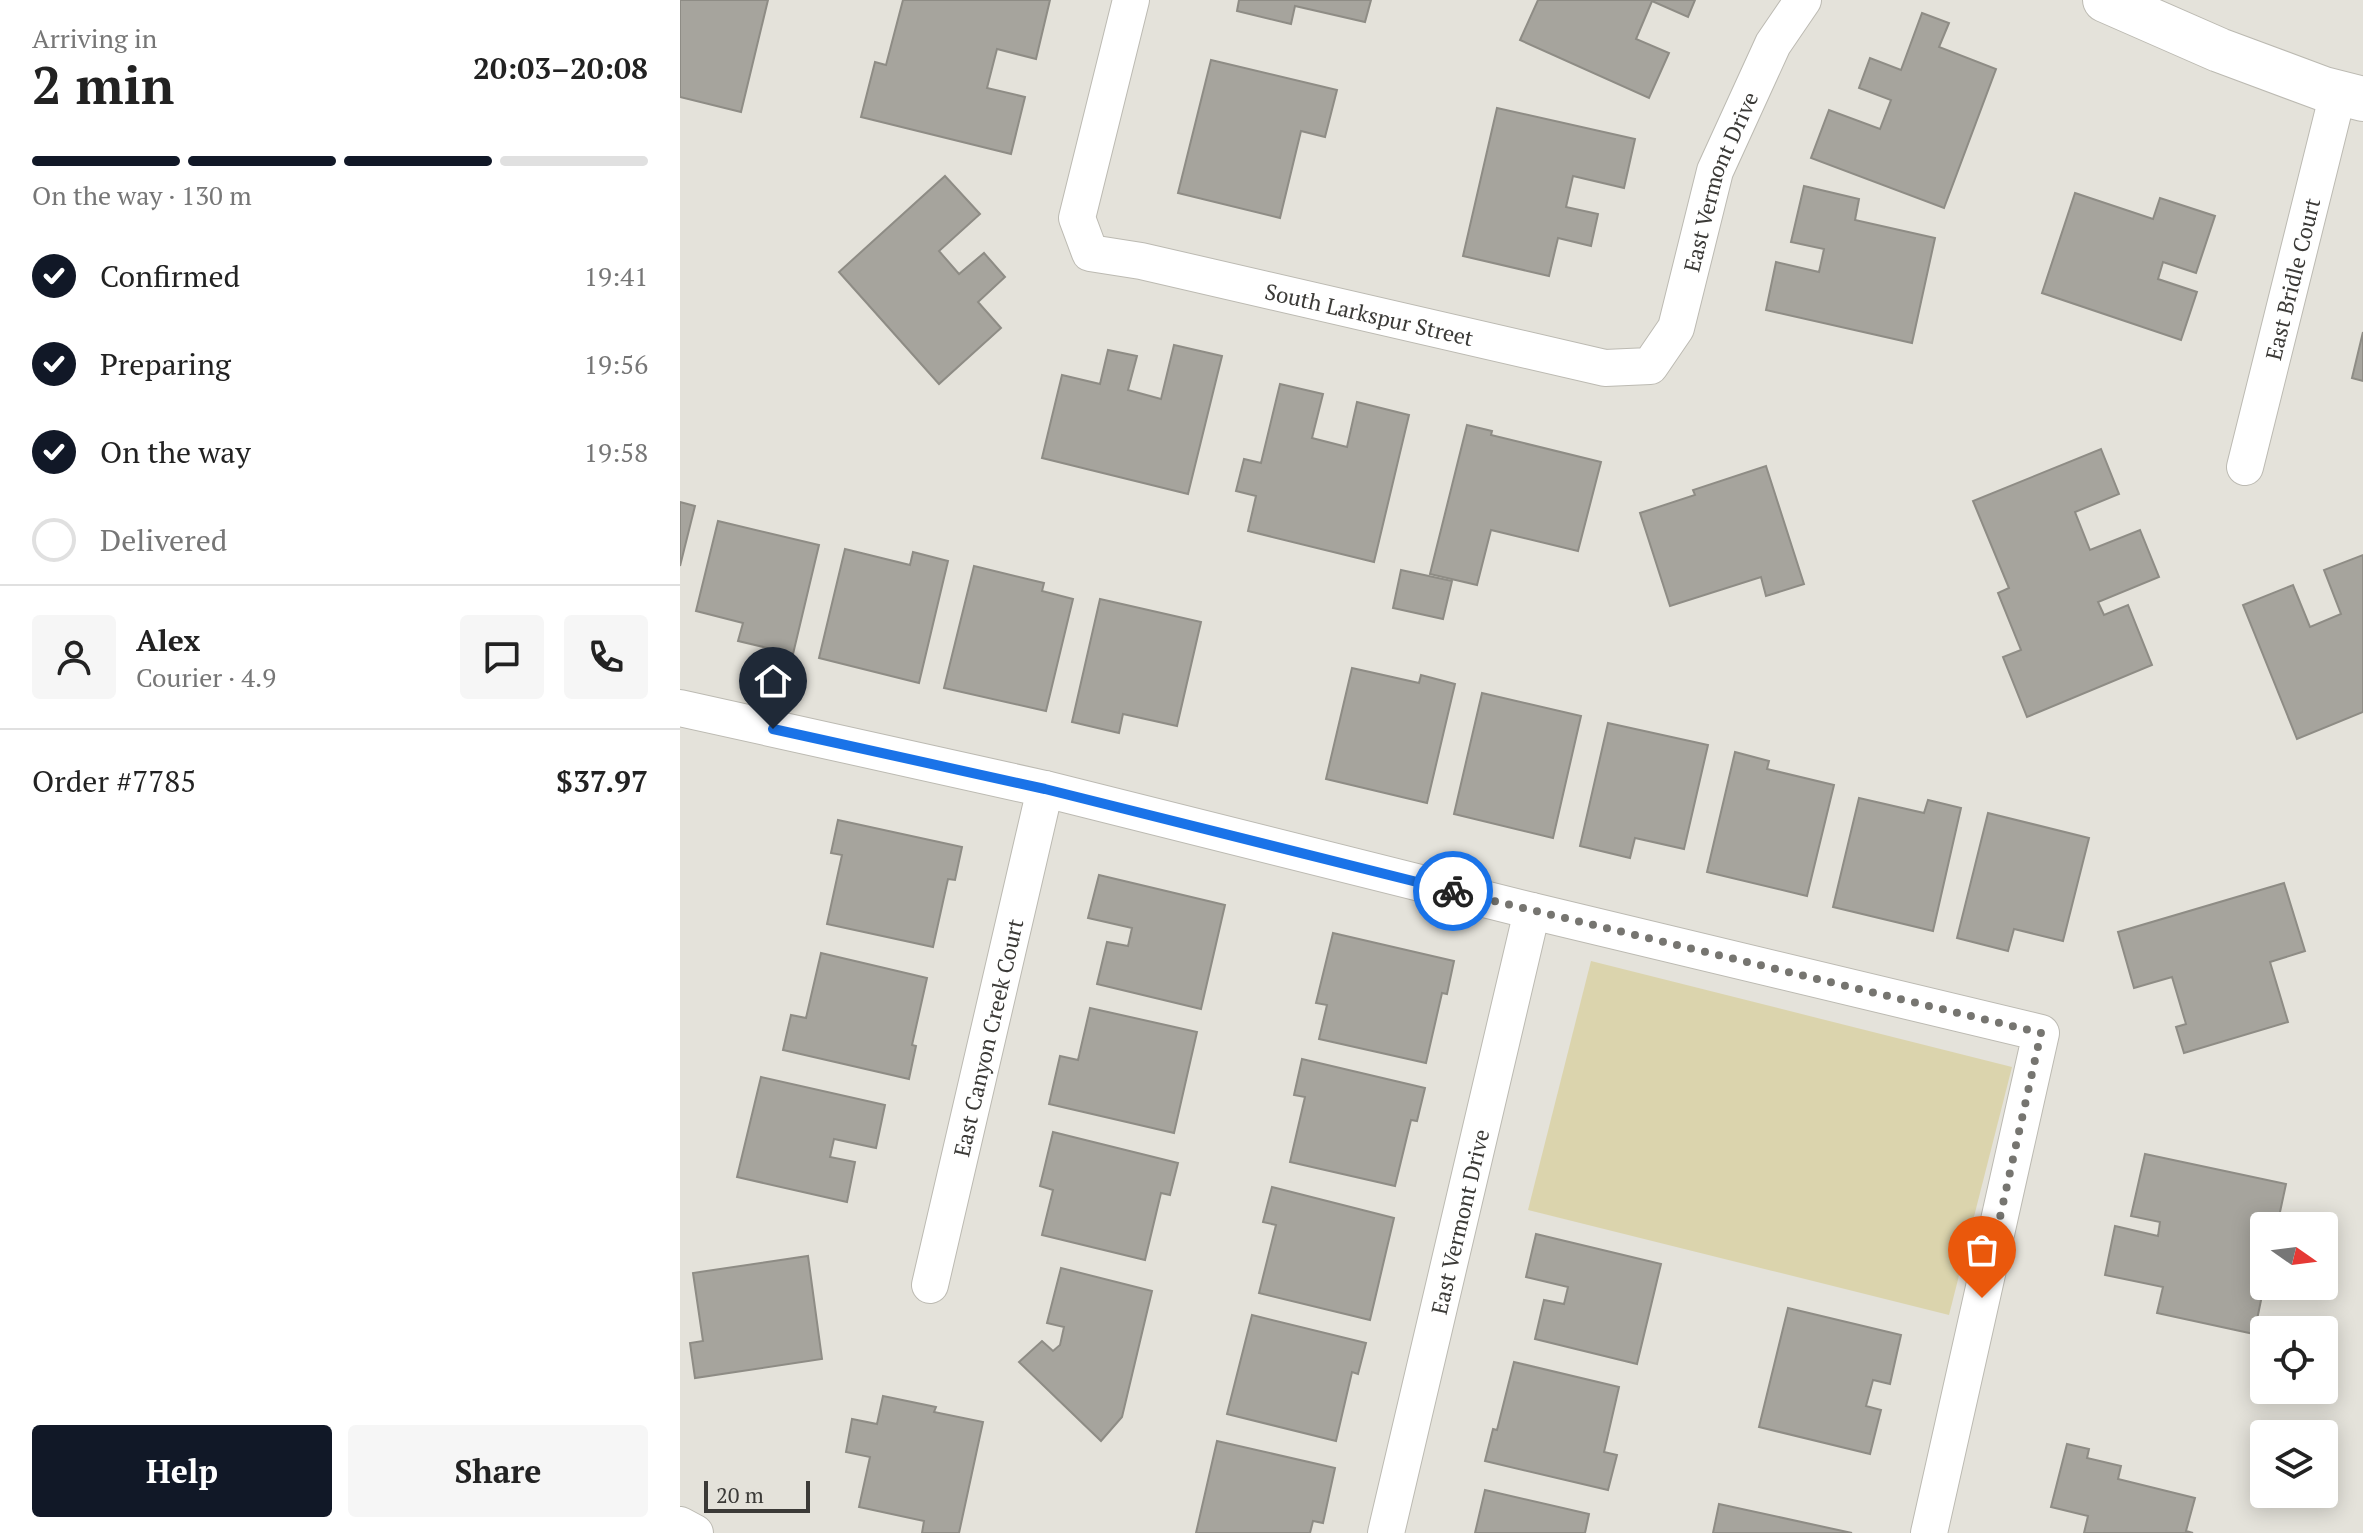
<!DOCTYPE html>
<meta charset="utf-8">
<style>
body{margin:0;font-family:"PT Serif",serif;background:#f6f6f6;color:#222;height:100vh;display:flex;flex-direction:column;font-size:30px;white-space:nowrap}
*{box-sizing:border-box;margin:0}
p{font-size:26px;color:#767676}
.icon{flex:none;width:44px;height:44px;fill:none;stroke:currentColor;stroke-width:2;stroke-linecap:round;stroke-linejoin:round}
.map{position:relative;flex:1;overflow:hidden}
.drawer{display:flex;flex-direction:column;background:#fff;width:680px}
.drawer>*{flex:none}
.needle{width:52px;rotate:104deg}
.buttons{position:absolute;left:1570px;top:1212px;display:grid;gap:16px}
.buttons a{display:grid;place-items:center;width:88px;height:88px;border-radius:8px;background:#fff;box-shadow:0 4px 20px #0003;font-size:40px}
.scale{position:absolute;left:24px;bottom:20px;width:106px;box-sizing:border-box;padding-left:8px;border:4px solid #3b3a37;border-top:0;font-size:22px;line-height:28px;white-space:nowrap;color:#3b3a37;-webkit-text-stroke:6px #e4e2da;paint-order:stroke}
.pin{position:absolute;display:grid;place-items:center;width:68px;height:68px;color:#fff;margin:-82px -34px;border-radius:50% 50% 50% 0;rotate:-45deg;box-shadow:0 0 8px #0007}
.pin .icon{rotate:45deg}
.courier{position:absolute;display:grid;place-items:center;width:80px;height:80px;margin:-40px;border:6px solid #1a73e8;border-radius:50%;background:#fff;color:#222;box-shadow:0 2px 10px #0007}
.head em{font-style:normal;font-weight:700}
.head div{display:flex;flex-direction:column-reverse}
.head{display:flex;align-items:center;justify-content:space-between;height:136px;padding:0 32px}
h1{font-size:52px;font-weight:700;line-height:60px}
.bar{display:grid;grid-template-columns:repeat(4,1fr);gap:12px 8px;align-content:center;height:96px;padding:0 32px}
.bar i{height:10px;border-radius:6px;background:#e0e0e0}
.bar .on{background:#111827}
.bar p{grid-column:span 4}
.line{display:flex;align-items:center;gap:20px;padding:0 32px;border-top:2px solid #e0e0e0}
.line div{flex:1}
.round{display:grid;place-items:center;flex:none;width:84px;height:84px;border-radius:8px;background:#f6f6f6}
ol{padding:0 32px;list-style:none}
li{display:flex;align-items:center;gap:24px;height:88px}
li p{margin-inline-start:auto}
li .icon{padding:8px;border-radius:50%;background:#111827;color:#fff;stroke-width:4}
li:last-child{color:#767676}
li i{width:44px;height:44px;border:4px solid #e0e0e0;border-radius:50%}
.button{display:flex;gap:16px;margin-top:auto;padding:16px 32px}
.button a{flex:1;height:92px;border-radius:8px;background:#111827;color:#fff;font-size:32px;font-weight:700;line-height:92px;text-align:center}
.button a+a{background:#f6f6f6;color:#222}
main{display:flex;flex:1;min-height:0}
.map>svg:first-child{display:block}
.green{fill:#dbd4ad}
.building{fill:#a6a49d;stroke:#8e8c85;stroke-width:2}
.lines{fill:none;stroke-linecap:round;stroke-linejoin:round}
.minor-casing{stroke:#bcbab2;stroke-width:38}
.tertiary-casing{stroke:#bcbab2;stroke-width:46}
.minor{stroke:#fff;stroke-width:36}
.tertiary{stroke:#fff;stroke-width:44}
.done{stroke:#767570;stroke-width:8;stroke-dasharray:0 14.4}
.route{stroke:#1a73e8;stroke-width:10}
.labels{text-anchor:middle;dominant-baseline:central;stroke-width:6;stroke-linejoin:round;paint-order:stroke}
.street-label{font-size:22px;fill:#3b3a37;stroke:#e4e2da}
</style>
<main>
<section class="drawer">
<div class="head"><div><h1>2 min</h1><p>Arriving in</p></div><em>20:03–20:08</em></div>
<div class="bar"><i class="on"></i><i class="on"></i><i class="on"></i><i></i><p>On the way · 130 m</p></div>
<ol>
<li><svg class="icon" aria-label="check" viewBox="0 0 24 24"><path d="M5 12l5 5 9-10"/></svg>Confirmed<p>19:41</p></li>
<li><svg class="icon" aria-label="check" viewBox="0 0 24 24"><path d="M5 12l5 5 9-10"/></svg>Preparing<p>19:56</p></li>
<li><svg class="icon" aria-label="check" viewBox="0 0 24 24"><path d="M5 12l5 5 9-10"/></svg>On the way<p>19:58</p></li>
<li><i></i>Delivered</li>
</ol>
<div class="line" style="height:144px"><a class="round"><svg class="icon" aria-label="person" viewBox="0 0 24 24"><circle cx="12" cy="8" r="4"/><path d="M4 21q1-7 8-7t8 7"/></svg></a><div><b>Alex</b><p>Courier · 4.9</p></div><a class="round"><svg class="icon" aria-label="chat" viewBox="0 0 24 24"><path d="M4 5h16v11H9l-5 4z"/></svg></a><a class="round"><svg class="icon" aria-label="phone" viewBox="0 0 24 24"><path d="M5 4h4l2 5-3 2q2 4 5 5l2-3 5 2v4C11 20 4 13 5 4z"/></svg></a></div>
<div class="line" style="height:104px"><div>Order #7785</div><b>$37.97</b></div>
<div class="button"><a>Help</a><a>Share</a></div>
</section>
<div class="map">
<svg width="1683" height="1533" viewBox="0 0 1683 1533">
<rect width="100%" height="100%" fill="#e4e2da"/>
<!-- green -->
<path class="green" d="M911,961L1332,1067L1269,1315L848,1210Z"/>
<!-- building -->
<g class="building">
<path d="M0,0H88L61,112L0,97Z"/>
<path d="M223,0H370L356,59L317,49L307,88L345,97L331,154L181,117L195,62L206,65Z"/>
<path d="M559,0H691L685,22L615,6L611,24L557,11Z"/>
<path d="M858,0H1015L1008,17L972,1L956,39L989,53L969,98L840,40Z"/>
<path d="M1242,13L1269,23L1259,47L1316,69L1264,208L1131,158L1149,110L1200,129L1211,100L1179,88L1190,58L1221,70Z"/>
<path d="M531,60L657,90L645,137L621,131L600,218L498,193Z"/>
<path d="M817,108L955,139L944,188L893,176L886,207L918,214L911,246L878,238L869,276L783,256Z"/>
<path d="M265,176L300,214L259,251L279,274L304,253L325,277L298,302L321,328L259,384L159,272Z"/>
<path d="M1124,186L1179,199L1175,220L1255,238L1232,343L1086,310L1096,262L1139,272L1144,249L1111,242Z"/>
<path d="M1395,193L1473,219L1480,198L1535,216L1516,273L1483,262L1478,279L1517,292L1501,340L1362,293Z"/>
<path d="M1683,332V381L1672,378Z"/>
<path d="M494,345L542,356L508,494L362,458L382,375L420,384L428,350L457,356L448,390L481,399Z"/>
<path d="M600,384L643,394L632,438L667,447L677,402L729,415L694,562L568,531L576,496L556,491L564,459L581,463Z"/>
<path d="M787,425L812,431L811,435L921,462L898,551L811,530L797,585L750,574Z"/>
<path d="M1421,449L1439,494L1395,512L1410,550L1460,530L1479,577L1418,602L1424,615L1448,605L1472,665L1347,717L1323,657L1341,650L1318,593L1329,588L1293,501Z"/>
<path d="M1086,466L1124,584L1086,596L1081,577L990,606L960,513L1015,495L1013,490Z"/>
<path d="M0,502L15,506L0,566Z"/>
<path d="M38,521L139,545L113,654L58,641L63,623L16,611Z"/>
<path d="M165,549L230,565L233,552L268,561L239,683L139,658Z"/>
<path d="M1683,555V712L1617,739L1563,605L1613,585L1630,627L1661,614L1644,570Z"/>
<path d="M294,566L364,583L362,591L393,599L366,711L264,688Z"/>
<path d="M721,570L772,581L763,619L713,608Z"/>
<path d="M420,599L521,622L497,726L443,714L439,733L392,722Z"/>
<path d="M672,668L739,683L741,675L775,684L747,803L646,779Z"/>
<path d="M802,693L901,716L873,838L774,814Z"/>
<path d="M928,723L1028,745L1004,849L955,838L950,858L900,846Z"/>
<path d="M1055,752L1089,761L1087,769L1154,785L1127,896L1027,872Z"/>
<path d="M1179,798L1244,813L1248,800L1281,808L1253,931L1153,907Z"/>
<path d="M1308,813L1409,838L1383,941L1334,929L1328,951L1277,938Z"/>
<path d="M158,820L282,847L275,880L268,879L253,947L147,924L162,855L151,853Z"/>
<path d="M419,875L545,905L521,1009L417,984L427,942L448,946L452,928L408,918Z"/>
<path d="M1604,883L1625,951L1590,962L1608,1022L1504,1053L1496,1027L1506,1024L1492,977L1454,988L1438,932Z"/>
<path d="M653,933L774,961L767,994L762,993L746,1063L639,1039L647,1005L636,1003Z"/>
<path d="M141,953L247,978L232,1045L236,1046L229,1079L103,1050L111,1015L126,1018Z"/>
<path d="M410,1008L517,1032L494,1133L369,1104L380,1056L398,1060Z"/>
<path d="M622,1059L745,1088L737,1121L731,1120L715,1186L610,1162L625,1097L614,1095Z"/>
<path d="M81,1077L205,1105L196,1148L154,1139L150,1157L175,1162L167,1202L57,1177Z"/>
<path d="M373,1132L498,1163L490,1195L481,1193L465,1260L362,1235L373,1190L360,1186Z"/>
<path d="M1465,1154L1606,1184L1597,1226H1584V1286L1574,1334L1477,1313L1483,1287L1425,1275L1435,1226L1478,1236L1480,1222L1451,1216Z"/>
<path d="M592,1187L714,1218L690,1320L579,1293L596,1225L583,1222Z"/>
<path d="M856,1234L981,1264L957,1364L855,1339L864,1300L884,1304L888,1287L846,1277Z"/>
<path d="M128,1256L142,1359L15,1378L10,1343L23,1341L13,1273Z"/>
<path d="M381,1268L472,1291L442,1417L421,1441L339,1362L362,1341L373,1351L380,1345L384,1327L367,1323Z"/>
<path d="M1108,1308L1221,1335L1210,1384L1193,1380L1186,1406L1201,1410L1190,1454L1079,1427Z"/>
<path d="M572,1315L686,1343L678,1374L672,1372L656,1441L547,1414Z"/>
<path d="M834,1362L939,1387L924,1452L937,1455L928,1490L805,1461L813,1429L817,1430Z"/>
<path d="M203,1396L256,1407L254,1412L303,1422L279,1533H242L244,1521L179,1507L190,1457L166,1452L172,1419L197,1424Z"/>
<path d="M537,1441L655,1468L643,1523L633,1521L630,1533H516Z"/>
<path d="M1387,1444L1409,1449L1407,1458L1441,1466L1438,1479L1515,1498L1506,1531L1513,1533H1404L1408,1516L1371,1507Z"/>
<path d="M805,1490L909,1514L905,1533H795Z"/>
<path d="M1039,1504L1172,1533H1033Z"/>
</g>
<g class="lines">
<!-- minor casing -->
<g class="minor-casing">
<g id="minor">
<path id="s1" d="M451,0L397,218L410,253L461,261L925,368L970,366L996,328L1035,171L1093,44L1123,0"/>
<path id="s2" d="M1565,467L1658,93"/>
<path d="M0,708L365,789L852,911L1361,1033L1249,1533"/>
<path id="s3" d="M250,1285L365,789"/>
<path d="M0,1525L15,1533"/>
<path id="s4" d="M706,1533L852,911"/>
</g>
</g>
<!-- tertiary casing -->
<g class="tertiary-casing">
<path id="tertiary" d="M1425,0L1539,50L1644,89L1683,99"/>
</g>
<!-- minor -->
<use href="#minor" class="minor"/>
<!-- tertiary -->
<use href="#tertiary" class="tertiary"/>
</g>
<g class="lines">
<!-- done -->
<path class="done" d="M773,891L1361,1033L1302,1298"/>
<!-- route -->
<path class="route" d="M93,729L365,789L773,891"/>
</g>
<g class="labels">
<!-- street labels -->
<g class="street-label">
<text stroke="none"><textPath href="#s1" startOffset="1034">East Vermont Drive</textPath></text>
<text stroke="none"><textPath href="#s2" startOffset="194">East Bridle Court</textPath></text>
<text stroke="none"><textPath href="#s1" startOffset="548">South Larkspur Street</textPath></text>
<text stroke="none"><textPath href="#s3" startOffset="254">East Canyon Creek Court</textPath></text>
<text stroke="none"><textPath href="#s4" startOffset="320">East Vermont Drive</textPath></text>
</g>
</g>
</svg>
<div class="buttons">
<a><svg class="needle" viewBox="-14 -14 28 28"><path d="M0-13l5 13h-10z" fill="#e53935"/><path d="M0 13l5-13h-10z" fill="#767676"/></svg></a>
<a><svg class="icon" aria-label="locate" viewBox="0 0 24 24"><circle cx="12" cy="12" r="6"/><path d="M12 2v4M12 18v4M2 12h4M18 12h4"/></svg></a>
<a><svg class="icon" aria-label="layers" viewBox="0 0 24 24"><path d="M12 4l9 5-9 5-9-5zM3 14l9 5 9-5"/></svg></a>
</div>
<div class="scale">20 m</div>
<div class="pin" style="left:1302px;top:1298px;background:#ea580c"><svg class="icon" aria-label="bag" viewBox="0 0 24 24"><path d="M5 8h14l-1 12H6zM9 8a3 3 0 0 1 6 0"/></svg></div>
<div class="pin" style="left:93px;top:729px;background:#1f2937"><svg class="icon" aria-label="home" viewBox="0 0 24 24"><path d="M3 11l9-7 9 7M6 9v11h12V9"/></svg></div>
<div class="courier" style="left:773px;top:891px"><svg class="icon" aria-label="bike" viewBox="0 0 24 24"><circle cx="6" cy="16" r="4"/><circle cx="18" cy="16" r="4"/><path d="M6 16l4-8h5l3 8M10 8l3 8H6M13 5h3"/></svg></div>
</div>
</main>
